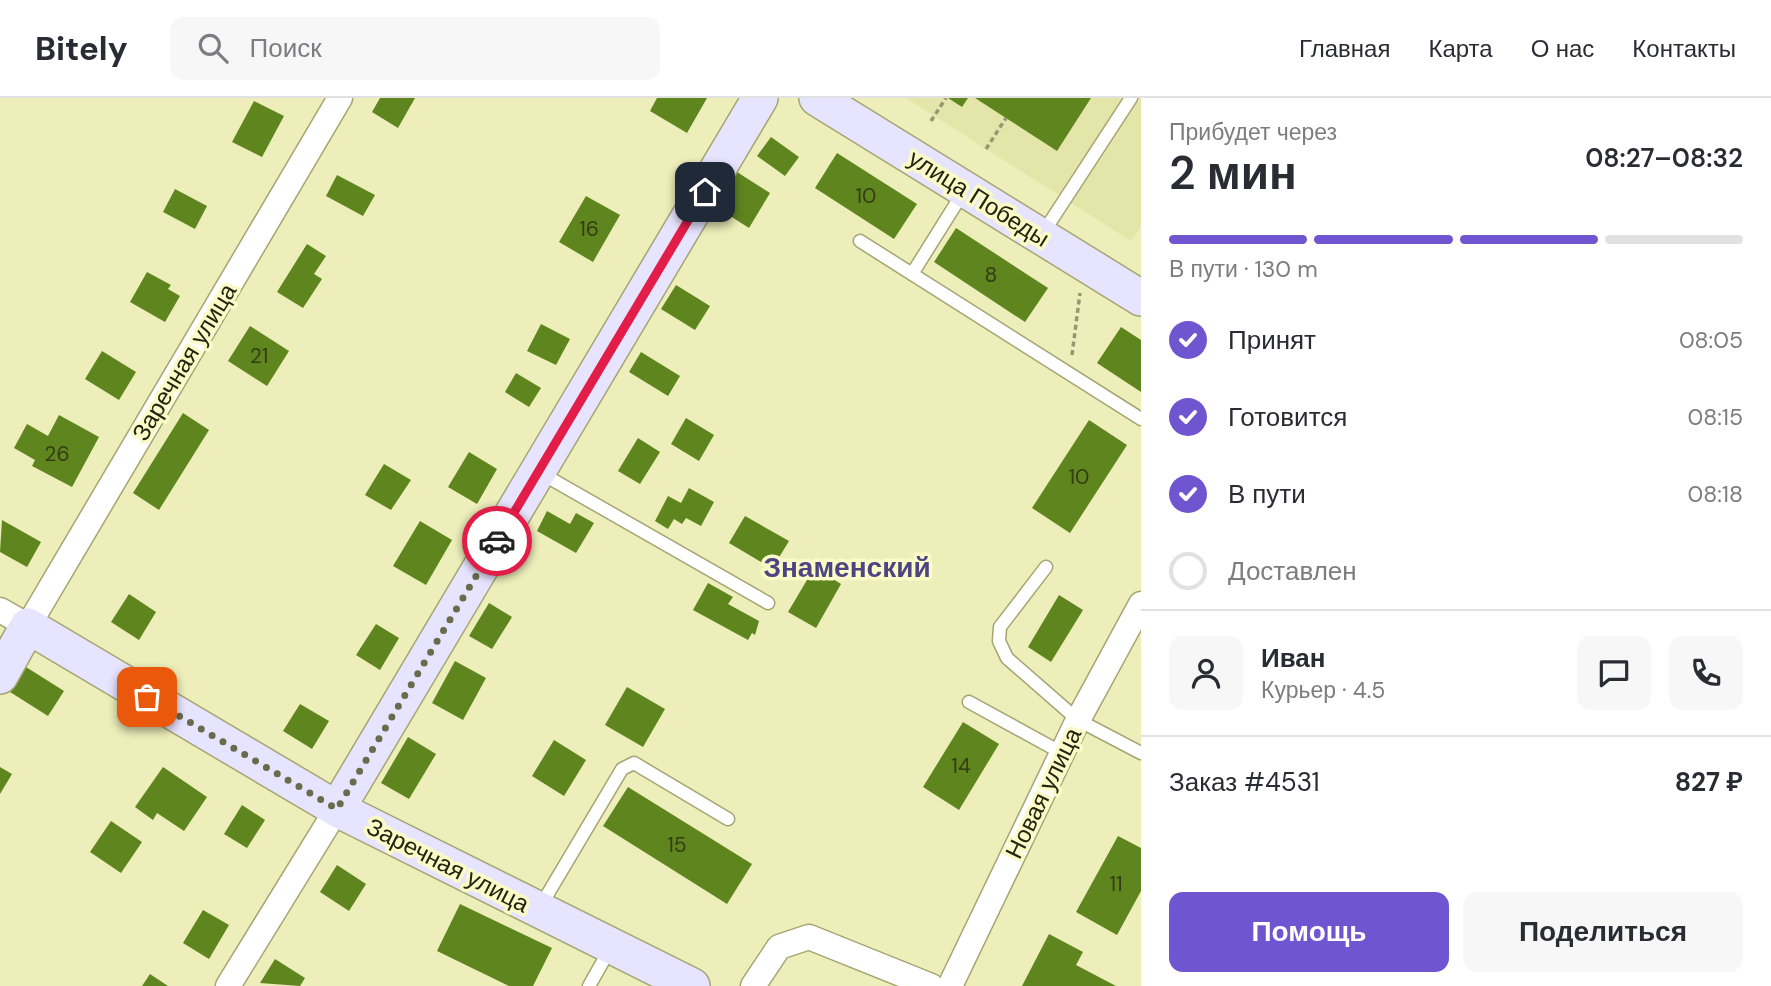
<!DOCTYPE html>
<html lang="ru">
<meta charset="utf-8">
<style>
body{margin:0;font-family:"DM Sans",sans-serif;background:#f7f7f7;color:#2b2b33;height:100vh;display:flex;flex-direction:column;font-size:26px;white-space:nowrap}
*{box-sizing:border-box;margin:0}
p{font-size:23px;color:#7c7c81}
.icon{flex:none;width:38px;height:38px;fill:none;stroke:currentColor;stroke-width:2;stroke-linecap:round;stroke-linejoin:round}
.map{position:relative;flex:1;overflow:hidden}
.side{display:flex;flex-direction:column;background:#fff;width:630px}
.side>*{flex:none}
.pin{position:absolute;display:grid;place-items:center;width:60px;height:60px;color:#fff;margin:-30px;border-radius:14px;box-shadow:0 4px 10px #0006}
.courier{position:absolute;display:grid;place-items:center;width:70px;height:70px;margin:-35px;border:5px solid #e11d48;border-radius:50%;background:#fff;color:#222;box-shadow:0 2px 9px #0007}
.summary em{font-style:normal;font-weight:600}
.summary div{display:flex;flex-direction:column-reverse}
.summary{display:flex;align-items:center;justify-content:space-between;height:119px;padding:0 28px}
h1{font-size:46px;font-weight:600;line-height:52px}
.bar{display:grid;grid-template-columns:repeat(4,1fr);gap:10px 7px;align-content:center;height:84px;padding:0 28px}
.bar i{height:9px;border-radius:5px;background:#e1e1e2}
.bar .current{background:#6f56d0}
.bar p{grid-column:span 4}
.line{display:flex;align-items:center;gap:18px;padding:0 28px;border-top:2px solid #e1e1e2}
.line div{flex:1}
.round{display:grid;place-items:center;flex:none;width:74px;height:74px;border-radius:14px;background:#f7f7f7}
ol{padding:0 28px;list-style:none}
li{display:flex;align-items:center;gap:21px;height:77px}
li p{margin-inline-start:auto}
li .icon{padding:7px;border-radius:50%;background:#6f56d0;color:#fff;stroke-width:4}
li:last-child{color:#7c7c81}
li i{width:38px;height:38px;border:4px solid #e1e1e2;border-radius:50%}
.cta{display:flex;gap:14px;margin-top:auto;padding:14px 28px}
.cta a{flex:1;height:80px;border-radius:14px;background:#6f56d0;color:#fff;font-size:28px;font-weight:600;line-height:80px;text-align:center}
.cta a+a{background:#f7f7f7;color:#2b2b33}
header{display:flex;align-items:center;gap:42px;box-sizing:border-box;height:98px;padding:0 35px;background:#fff;border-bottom:2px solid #e1e1e2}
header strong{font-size:33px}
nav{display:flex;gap:38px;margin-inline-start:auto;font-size:24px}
.search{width:490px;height:63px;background:#f7f7f7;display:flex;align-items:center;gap:18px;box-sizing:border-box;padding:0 24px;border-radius:14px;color:#7c7c81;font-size:26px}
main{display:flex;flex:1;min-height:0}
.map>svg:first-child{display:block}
.built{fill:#e4e5a9}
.building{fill:#5f851f}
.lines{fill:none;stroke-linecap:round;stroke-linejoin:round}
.lane-casing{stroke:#a5a574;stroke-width:15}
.street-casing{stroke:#a5a574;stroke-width:27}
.secondary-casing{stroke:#a5a574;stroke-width:38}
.path{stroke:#979771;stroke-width:3.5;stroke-dasharray:5 3.5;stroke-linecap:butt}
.lane{stroke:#fff;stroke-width:12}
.street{stroke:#fff;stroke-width:24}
.secondary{stroke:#e7e4ff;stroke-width:35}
.done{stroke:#6a6b4c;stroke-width:7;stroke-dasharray:0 12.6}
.route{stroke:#e11d48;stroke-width:9}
.labels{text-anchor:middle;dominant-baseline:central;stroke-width:7;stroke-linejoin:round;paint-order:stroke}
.number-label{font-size:21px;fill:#333c14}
.street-label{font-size:24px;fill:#242410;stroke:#fafbc7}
.quarter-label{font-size:28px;font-weight:bold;fill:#4d4482;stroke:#fafbc7}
</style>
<header>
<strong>Bitely</strong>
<div class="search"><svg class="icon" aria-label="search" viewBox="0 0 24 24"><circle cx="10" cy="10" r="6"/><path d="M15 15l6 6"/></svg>Поиск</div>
<nav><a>Главная</a><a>Карта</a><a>О нас</a><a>Контакты</a></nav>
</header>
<main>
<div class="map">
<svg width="1141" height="888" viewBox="0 0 1141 888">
<rect width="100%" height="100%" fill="#edeeba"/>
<!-- built -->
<path class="built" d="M906,0H1141V128L1131,143Z"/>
<!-- building -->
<g class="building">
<path d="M380,0H415L398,30L372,14Z"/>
<path d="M657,0H707L687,35L650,13Z"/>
<path d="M948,0H968L962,9Z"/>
<path d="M975,0H1091L1057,53Z"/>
<path d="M254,3L284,18L262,59L232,44Z"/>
<path d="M771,39L799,59L785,78L757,58Z"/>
<path d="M837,55L917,106L894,141L815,90Z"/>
<path d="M737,74L770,95L749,130L716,109Z"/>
<path d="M337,77L375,97L363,118L326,98Z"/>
<path d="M175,91L207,108L195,131L163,114Z"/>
<path d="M586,98L620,117L593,164L559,144Z"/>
<path d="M956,130L1048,190L1025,224L934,164Z"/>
<path d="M307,146L326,158L314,176L322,181L303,210L277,194Z"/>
<path d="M147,174L171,187L168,191L180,198L165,224L130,204Z"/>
<path d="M676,187L710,208L695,232L661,211Z"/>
<path d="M541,226L570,241L556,267L527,253Z"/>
<path d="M250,228L289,253L267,288L228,263Z"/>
<path d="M1121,229L1141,242V294L1097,265Z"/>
<path d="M102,253L136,274L119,302L85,281Z"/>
<path d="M641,254L680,278L668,298L629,274Z"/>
<path d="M516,275L541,290L529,309L505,294Z"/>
<path d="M183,315L209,332L159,412L133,395Z"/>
<path d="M59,317L99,339L72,389L32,368L35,362L14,350L27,326L48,338Z"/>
<path d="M686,320L714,337L699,363L671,346Z"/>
<path d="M1089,322L1127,347L1070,435L1032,410Z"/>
<path d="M638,340L660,354L640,386L618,373Z"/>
<path d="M469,354L497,371L477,406L448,389Z"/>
<path d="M384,366L411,382L391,412L365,397Z"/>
<path d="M689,390L714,404L701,428L686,420L682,426L674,421L668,431L655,423L668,398L681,405Z"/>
<path d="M547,413L570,426L576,415L594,425L576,455L537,433Z"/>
<path d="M745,418L789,443L778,461L772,457L766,467L729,445Z"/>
<path d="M2,422L41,444L27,469L0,454Z"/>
<path d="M420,423L452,442L426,487L393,468Z"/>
<path d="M823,475L841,486L816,530L788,514L810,477L818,482Z"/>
<path d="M708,485L733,499L728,506L759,523L755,537L752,535L748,542L693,512Z"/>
<path d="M129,496L156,514L139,542L111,524Z"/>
<path d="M1059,497L1083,512L1051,564L1028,549Z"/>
<path d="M489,505L512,519L492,551L469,538Z"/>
<path d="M376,526L399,540L380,572L356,557Z"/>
<path d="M455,563L486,580L463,622L432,605Z"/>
<path d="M26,569L64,593L48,618L10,594Z"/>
<path d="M627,589L665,611L643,649L605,627Z"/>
<path d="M300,606L329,623L312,651L283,633Z"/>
<path d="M963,624L999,646L959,712L923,689Z"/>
<path d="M408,639L436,656L409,701L381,685Z"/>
<path d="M554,642L586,662L564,698L532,678Z"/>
<path d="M0,669L12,676L0,696Z"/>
<path d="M163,669L207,699L184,733L157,715L153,722L135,709Z"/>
<path d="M628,689L752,766L727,806L603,728Z"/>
<path d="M242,707L265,722L247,750L224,736Z"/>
<path d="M111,723L142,744L121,775L90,754Z"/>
<path d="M1118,738L1141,750V793L1117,837L1076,814Z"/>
<path d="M337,767L366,786L349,813L320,794Z"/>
<path d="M460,806L552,850L533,888H509L437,853Z"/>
<path d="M203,812L229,827L209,861L183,845Z"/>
<path d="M1049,836L1083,854L1076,867L1116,888H1022Z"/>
<path d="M275,861L305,880L300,888L260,885Z"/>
<path d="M150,876L168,888H142Z"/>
</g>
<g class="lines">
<!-- lane casing -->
<g class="lane-casing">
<g id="lane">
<path d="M1043,135L1131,0"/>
<path d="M860,143L1141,321"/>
<path d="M912,176L964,93"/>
<path d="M539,374L768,505"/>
<path d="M1046,469L1000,529L999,543L1007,560L1078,622L1141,655"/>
<path d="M969,604L1062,655"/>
<path d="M540,809L622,671L634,665L728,721"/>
<path d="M589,888L610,851"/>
</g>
</g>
<!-- street casing -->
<g class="street-casing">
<g id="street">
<path d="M0,512L28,528L340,0"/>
<path d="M228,888L337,711"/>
<path d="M753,888L779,849L809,839L931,888"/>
<path d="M950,888L1078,622L1141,506"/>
</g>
</g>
<!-- secondary casing -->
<g class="secondary-casing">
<g id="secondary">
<path d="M817,0L1141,200"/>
<path d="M0,578L28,528L337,711L692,888"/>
<path d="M337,711L760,0"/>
</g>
</g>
<!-- path -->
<g class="path">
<path d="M931,23L946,0"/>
<path d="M986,51L1006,20"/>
<path d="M1072,257L1080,195"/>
</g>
<!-- lane -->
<use href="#lane" class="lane"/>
<!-- street -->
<use href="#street" class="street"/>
<!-- secondary -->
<use href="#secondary" class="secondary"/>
</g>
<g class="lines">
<!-- done -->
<path class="done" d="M147,599L337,711L497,443"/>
<!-- route -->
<path class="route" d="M497,443L705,94"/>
</g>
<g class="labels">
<!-- number labels -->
<g class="number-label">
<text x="866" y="98">10</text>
<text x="589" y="131">16</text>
<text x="991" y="177">8</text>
<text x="259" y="258">21</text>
<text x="57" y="356">26</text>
<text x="1079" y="379">10</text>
<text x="961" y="668">14</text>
<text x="677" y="747">15</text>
<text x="1116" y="786">11</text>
</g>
<!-- street labels -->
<g class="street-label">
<text transform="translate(979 100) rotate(32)">улица Победы</text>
<text transform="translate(184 264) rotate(-59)">Заречная улица</text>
<text transform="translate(1043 695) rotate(-64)">Новая улица</text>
<text transform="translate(448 767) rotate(27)">Заречная улица</text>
</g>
<!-- quarter labels -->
<g class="quarter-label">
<text x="847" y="469">Знаменский</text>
</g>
</g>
</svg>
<div class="pin" style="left:147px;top:599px;background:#ea580c"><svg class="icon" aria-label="bag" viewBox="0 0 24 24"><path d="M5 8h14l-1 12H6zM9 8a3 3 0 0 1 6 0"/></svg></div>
<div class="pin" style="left:705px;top:94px;background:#1f2937"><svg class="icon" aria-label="home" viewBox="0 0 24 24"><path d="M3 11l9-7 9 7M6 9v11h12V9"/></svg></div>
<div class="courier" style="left:497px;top:443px"><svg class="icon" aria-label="car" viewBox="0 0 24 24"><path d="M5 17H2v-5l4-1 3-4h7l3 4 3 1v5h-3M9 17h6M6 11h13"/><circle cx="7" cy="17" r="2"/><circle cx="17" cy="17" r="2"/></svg></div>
</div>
<section class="side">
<div class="summary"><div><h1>2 мин</h1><p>Прибудет через</p></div><em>08:27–08:32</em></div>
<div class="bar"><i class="current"></i><i class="current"></i><i class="current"></i><i></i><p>В пути · 130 m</p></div>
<ol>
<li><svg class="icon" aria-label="check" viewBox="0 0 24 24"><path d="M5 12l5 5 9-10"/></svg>Принят<p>08:05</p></li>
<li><svg class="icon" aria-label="check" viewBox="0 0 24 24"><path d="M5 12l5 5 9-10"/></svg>Готовится<p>08:15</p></li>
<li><svg class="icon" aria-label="check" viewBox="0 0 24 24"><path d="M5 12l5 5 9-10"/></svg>В пути<p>08:18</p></li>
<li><i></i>Доставлен</li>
</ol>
<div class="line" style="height:126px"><a class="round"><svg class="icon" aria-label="person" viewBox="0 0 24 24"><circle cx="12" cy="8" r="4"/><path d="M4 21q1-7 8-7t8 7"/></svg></a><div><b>Иван</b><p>Курьер · 4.5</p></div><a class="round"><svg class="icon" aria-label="chat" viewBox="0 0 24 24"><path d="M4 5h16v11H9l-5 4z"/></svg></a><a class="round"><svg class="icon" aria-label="phone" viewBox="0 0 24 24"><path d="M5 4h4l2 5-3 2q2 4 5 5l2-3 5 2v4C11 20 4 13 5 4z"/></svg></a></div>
<div class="line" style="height:91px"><div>Заказ #4531</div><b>827 ₽</b></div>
<div class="cta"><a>Помощь</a><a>Поделиться</a></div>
</section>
</main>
